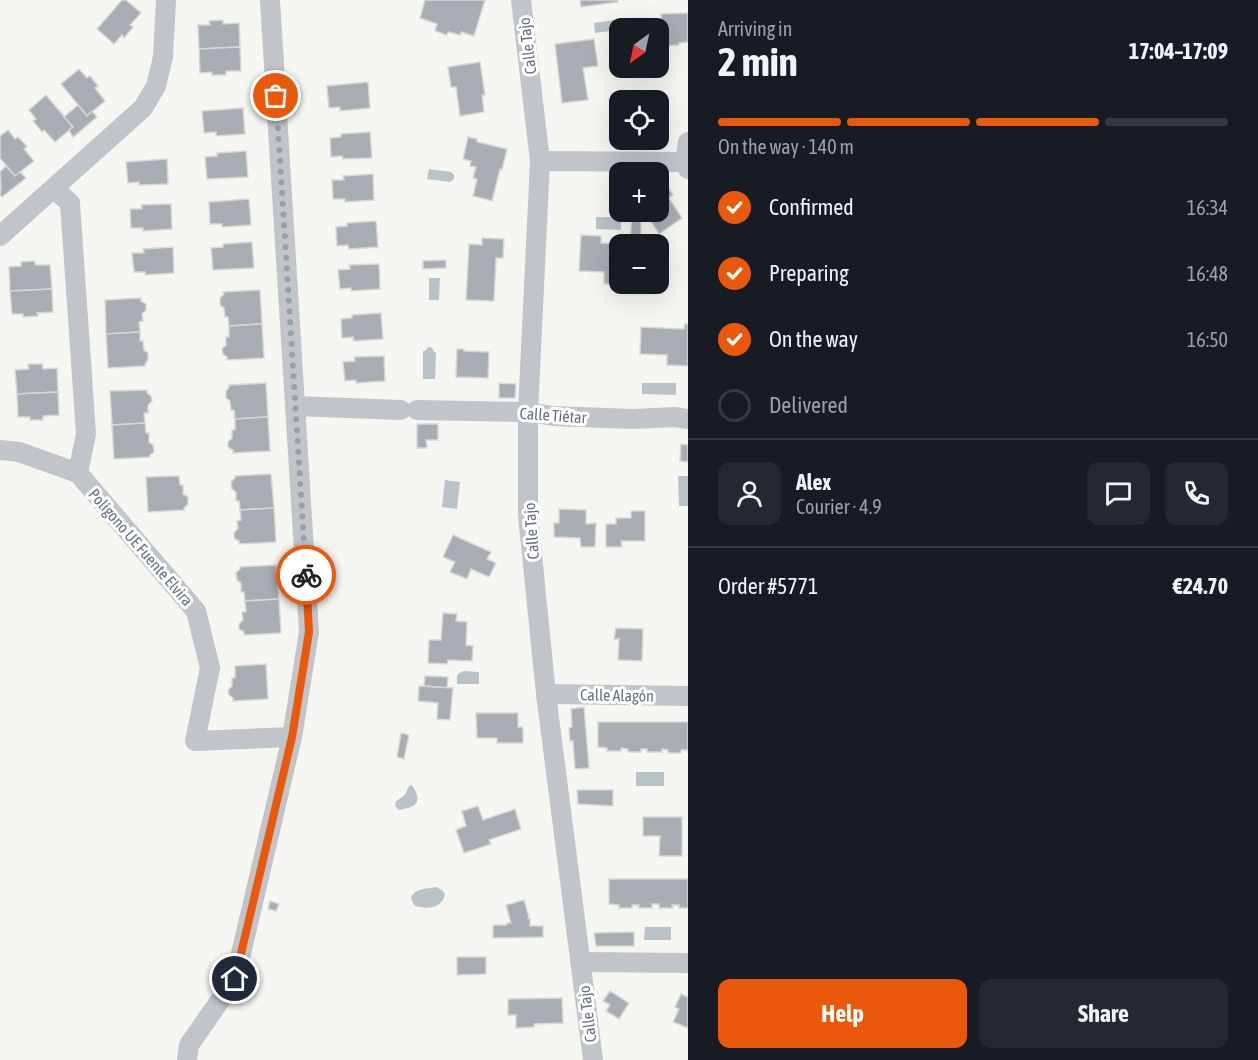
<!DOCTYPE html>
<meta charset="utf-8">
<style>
body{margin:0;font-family:"Asap Condensed",sans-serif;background:#242831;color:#f1f3f6;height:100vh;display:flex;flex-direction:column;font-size:22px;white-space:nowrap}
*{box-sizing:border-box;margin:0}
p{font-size:20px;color:#9ea1a6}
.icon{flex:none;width:33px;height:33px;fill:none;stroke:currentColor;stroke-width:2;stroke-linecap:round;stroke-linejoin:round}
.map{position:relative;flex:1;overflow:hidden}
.details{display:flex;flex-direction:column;background:#171b24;width:570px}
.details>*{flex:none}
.needle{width:39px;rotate:213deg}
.fabs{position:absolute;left:609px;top:18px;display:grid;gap:12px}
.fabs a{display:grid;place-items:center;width:60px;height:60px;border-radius:12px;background:#171b24;box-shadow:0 6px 24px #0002;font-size:30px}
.pin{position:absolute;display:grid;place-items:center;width:51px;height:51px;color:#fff;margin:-26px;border:3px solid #fff;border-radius:50%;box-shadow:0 2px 6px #0007}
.courier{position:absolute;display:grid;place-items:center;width:60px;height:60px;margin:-30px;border:4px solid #ea580c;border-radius:50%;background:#fff;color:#222;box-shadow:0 2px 8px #0007}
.headline em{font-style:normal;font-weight:700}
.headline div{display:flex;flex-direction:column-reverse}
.headline{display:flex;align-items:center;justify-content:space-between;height:102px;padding:0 30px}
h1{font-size:39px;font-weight:700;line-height:45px}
.bar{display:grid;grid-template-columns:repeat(4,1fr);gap:9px 6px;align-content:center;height:72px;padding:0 30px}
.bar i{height:8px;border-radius:4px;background:#363941}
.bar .active{background:#ea580c}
.bar p{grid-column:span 4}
.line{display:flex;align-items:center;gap:15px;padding:0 30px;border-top:2px solid #363941}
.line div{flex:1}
.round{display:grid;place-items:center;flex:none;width:63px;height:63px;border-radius:12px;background:#242831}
ol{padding:0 30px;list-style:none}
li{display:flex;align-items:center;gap:18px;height:66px}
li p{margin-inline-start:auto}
li .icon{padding:6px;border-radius:50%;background:#ea580c;color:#fff;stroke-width:4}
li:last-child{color:#9ea1a6}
li i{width:33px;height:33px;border:3px solid #363941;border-radius:50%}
.cta{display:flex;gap:12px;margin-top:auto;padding:12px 30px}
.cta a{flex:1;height:69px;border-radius:12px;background:#ea580c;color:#fff;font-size:24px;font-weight:700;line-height:69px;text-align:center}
.cta a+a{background:#242831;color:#f1f3f6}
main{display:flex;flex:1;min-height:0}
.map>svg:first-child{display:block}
.water{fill:#b9c2c8}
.building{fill:#a8adb4;stroke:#d7d7d5;stroke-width:1.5}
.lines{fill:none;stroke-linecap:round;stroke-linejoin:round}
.minor{stroke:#c1c4c8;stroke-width:20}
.done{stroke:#98a0a9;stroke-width:6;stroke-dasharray:0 10.8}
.route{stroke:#ea580c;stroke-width:8}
.labels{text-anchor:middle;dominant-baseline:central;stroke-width:6;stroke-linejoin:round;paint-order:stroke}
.street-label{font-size:16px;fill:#667182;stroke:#fff}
</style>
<main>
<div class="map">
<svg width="688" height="1060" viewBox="0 0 688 1060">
<rect width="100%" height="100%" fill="#f5f6f2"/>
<!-- water -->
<g class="water">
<path d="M615,20L616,31L615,34H612L610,31L595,33L594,23Z"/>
<path d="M429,169L451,172L454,175V179L450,182L427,179Z"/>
<path d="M596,217H621V230L596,229Z"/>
<path d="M429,278H440L439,300H429Z"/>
<path d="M428,347H431L433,349L434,352H436L435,379H423V351H425Z"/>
<path d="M642,383H676V395L642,394Z"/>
<path d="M678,476H688V506H679Z"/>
<path d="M445,480L460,482L457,509L442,507Z"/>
<path d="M463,671L479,672V684H457V675Z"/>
<rect x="636" y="772" width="28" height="14"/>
<path d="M412,785C423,802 417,807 399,810L395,806L396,801L405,795L409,786Z"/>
<path d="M436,887L442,890L445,894C443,909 424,910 414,905L411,898C415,888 426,889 436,887Z"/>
<path d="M645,927H671V940H644Z"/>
</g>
<!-- building -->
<g class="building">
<path d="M122,0H126L141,13L130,25L133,27L124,38L122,35L114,44L97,29Z"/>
<path d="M425,0H485L474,36L461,32L460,35L448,32L447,35L435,31L437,24L420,18Z"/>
<path d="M580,0H618V2L581,7Z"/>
<path d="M688,13V42L679,43V45L663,46L661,14Z"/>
<path d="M223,20V24L239,23L240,47L199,49L198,25H210L209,21Z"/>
<path d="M594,39L598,66L583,68L588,100L562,103L555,44Z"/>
<path d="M240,47L241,71H226V75H212V72L200,73L199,49Z"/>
<path d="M480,62L485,95H482L484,112L460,116L456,87H451L448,67Z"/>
<path d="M79,69L87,78L90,76L98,86L95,88L105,101L87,116L61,84Z"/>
<path d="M368,82L370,108L340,111V107L329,108L327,86Z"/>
<path d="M638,94H661L660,125H658V100H620V126L612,125L614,95L638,96Z"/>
<path d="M46,95L73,127L55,142L44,130L42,132L33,121L36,119L29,110Z"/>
<path d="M78,105L87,116L92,111L97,117L73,137L69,130L73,127L64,117Z"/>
<path d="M243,108L245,134L216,136V132L204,133L202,111Z"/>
<path d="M8,130L15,139L18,137L27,146L24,149L34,161L15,176L0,158V136Z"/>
<path d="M370,132L372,158L343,159L342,156L331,157L330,138L341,137V134Z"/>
<path d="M468,137L477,139V142L507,149L502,170L500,169L492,201L473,196L477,179L473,178L476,167L470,166L471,161L463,159Z"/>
<path d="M246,151L248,177L207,179L205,157L217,156V153Z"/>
<path d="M167,159L168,184L139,185V182L128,183L126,162Z"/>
<path d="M6,166L15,176L20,172L26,178L2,197L0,195L1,188L0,172Z"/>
<path d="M373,174L374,200L345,202V199H333L332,180H344L343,176Z"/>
<path d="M668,187L673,195L669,198L682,218L659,234L645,212H658V193Z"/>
<path d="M249,199L251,225L222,227V224H210L209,202Z"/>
<path d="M171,204L172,229L143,231V228H131L130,209H142L141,205Z"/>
<path d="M632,212H641V244H630Z"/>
<path d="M376,221L378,247L349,249L348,245L337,246L336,227L347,226V223Z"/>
<path d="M581,235L601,236V243L623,244H620V284H624H604V272L579,271Z"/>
<path d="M482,238L504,239L503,258H496L494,301L466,300L469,244L482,245Z"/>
<path d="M252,242L254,268L213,270L211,248L223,247V244Z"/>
<path d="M173,247L174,273L145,275V272H134L132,253H144L143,249Z"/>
<path d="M446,260V268L423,269V261Z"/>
<path d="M35,261V265H50L52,289L10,291L9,267L21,266V262Z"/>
<path d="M379,264L380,289L351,291V288L340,289L338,270L350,269L349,265Z"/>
<path d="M52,289L53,312L37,313L38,316L23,317V314H12L10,291Z"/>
<path d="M260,290L262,324L229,326L228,317H225L224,308L220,305V298L224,294L223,292Z"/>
<path d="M141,298V301L146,304V310L142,314L143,321L139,322L140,332L106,334L105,300Z"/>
<path d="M381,313L383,339L354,341L353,337L342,338L341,319L352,318V315Z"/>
<path d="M262,324L264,358L227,360V357L223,354L222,349L226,345V337H229V326Z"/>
<path d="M685,324H688V366L667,365V355L640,354L641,327L684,329Z"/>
<path d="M140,332V341H143L144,350L148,353V360L145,364V366L108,368L106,334Z"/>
<path d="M457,349H464V351L489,352L488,378L456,377Z"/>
<path d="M384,356L385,381L356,383V380L345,381L343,362L355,361L354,357Z"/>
<path d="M28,364H42L43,369L57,368L58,392L17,394L15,370L29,369Z"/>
<path d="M266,383L268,417L235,419L234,410H231L230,401L226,398V391L229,387V385Z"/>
<path d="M499,383L516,384L515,398H499Z"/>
<path d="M147,390V393L151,396L152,401L148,405V413H144L145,423L112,425L110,391Z"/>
<path d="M58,392L59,415L43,416V420H30V417H18L17,394Z"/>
<path d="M268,417L270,451L233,453V450L228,447V442L232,438V430H235V419Z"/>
<path d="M145,423L146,433H149V442L153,445L154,452L150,455V457L114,459L112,425Z"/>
<path d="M417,424H438V440H426L427,448H417Z"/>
<path d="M681,444L688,445V462L680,461Z"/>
<path d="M271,474L274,508L240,510L239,501H236V492L232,489L231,482L235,478V476Z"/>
<path d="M179,476L180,485H183V494L188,497V504L184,508V510L148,512L146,477Z"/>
<path d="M274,508L276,542L239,544V541L234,538V533L238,528L237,521L241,520L240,510Z"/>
<path d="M559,509L586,510V524L596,523L595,547H581L580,538L554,537V523H559Z"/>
<path d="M631,511H645V541H621L622,547H606V524H616V518H631Z"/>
<path d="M453,535L491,552L487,559L496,563L489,577L471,569L467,579L450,572L455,562L443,557Z"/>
<path d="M276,565L279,599L245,601L244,592H241V583L237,580L236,573L240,569V567Z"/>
<path d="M279,599L281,633L244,635V632L239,629V624L243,620L242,612H246L245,601Z"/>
<path d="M443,613L457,614L456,621L467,622L466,645L473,646L472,661L448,660L447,664L428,663L429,640H441Z"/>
<path d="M616,628L643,629L642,661L618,660L619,639H614Z"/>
<path d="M266,664L268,699L233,701V698L229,695L228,690L232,686V678H235V666Z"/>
<path d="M425,676L448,677L447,688L424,686Z"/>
<path d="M419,686L453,688L450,720L437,719L438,703L418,701Z"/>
<path d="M584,707L589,768L575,769L573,741H570L569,728L572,727L571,709Z"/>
<path d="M476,713H518V727H522L523,730V743H497V738H477Z"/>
<path d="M598,722H688V753V750H681V753H668V750L662,749V752H647V749H641V752H628V749L621,748V751H607V748L598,747Z"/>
<path d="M401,733L409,735L404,759L397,757Z"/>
<path d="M577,790H613V806L578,804Z"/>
<path d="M478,806L483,820L515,809L521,829L489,840L491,844L464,853L456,830L466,826L462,811Z"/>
<path d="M643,817H682V856H659L660,836H643Z"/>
<path d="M609,879H688V908H679V905H672L673,908H659V904H652V908H639V905H632V908H619V905L609,904Z"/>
<path d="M524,900L529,917L528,918L530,919V926H543V937L493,938V925H507V923H511L506,905Z"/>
<path d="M270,901L279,904L276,911L268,909Z"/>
<path d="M634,932V946H596L594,933Z"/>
<path d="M457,957H486V974L457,975Z"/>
<path d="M610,991L629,1003L619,1019L606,1011L610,1005L603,1001Z"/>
<path d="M681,994L688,997V1028L673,1022L679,1009L675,1007Z"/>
<path d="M562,998L563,1023L534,1024V1027L516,1028V1015H508V999Z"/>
</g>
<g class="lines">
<!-- minor -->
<g class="minor">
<path d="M521,0L540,161L528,412V515L546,694L593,1060"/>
<path d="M688,142L685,162L688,169"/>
<path d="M540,161L685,162"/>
<path d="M54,189L70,203L86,434L78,473"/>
<path d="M0,236L143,108L156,86L163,57L166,0"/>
<path d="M295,406L401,410"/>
<path d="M417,410L528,412L553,416L633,419L675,417L688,419"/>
<path d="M0,450L19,452L78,473L196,611L210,668L195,741L292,737"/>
<path d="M546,694L688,696"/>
<path d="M580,962L688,963"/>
<path d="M187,1060L189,1045L235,979L292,737L309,632L270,0"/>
</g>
</g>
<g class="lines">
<!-- done -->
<path class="done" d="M276,96L306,575"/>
<!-- route -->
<path class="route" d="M235,979L292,737L309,632L306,575"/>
</g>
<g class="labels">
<!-- street labels -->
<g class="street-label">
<text transform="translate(527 46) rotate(-97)">Calle Tajo</text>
<text transform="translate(553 415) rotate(4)">Calle Tiétar</text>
<text transform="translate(531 531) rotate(-94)">Calle Tajo</text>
<text transform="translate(141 547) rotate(49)">Polígono UE Fuente Elvira</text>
<text transform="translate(617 695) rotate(1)">Calle Alagón</text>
<text transform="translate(587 1014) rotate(-97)">Calle Tajo</text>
</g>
</g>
</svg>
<div class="fabs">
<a><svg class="needle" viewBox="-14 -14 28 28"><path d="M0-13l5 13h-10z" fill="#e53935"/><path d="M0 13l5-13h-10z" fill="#9ea1a6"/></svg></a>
<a><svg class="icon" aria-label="locate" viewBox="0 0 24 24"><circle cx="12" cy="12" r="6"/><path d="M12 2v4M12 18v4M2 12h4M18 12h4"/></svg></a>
<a>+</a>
<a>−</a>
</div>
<div class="pin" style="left:276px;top:96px;background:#ea580c"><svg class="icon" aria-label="bag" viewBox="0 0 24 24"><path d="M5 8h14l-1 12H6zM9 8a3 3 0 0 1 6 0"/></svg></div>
<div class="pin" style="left:235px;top:979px;background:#1f2937"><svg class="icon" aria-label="home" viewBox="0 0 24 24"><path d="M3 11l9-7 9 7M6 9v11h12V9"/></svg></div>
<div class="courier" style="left:306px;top:575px"><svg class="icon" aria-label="bike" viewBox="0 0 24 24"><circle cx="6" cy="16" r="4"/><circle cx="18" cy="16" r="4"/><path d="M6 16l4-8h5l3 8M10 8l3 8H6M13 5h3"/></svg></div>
</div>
<section class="details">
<div class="headline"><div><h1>2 min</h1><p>Arriving in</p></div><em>17:04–17:09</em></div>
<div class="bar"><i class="active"></i><i class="active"></i><i class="active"></i><i></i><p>On the way · 140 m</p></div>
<ol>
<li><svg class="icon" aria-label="check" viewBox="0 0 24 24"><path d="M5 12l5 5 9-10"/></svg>Confirmed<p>16:34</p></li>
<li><svg class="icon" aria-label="check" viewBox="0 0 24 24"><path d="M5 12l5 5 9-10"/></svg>Preparing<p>16:48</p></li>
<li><svg class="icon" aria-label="check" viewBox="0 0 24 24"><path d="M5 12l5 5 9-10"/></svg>On the way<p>16:50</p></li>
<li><i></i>Delivered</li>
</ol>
<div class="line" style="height:108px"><a class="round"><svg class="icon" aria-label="person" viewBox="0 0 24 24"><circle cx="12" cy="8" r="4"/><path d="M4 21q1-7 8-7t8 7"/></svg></a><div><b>Alex</b><p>Courier · 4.9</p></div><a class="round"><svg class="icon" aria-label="chat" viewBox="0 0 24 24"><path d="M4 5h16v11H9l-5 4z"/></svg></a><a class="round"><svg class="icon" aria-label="phone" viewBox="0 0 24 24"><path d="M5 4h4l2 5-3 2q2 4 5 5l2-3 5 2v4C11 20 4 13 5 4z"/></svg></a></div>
<div class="line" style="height:78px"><div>Order #5771</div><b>€24.70</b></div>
<div class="cta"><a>Help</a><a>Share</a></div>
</section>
</main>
